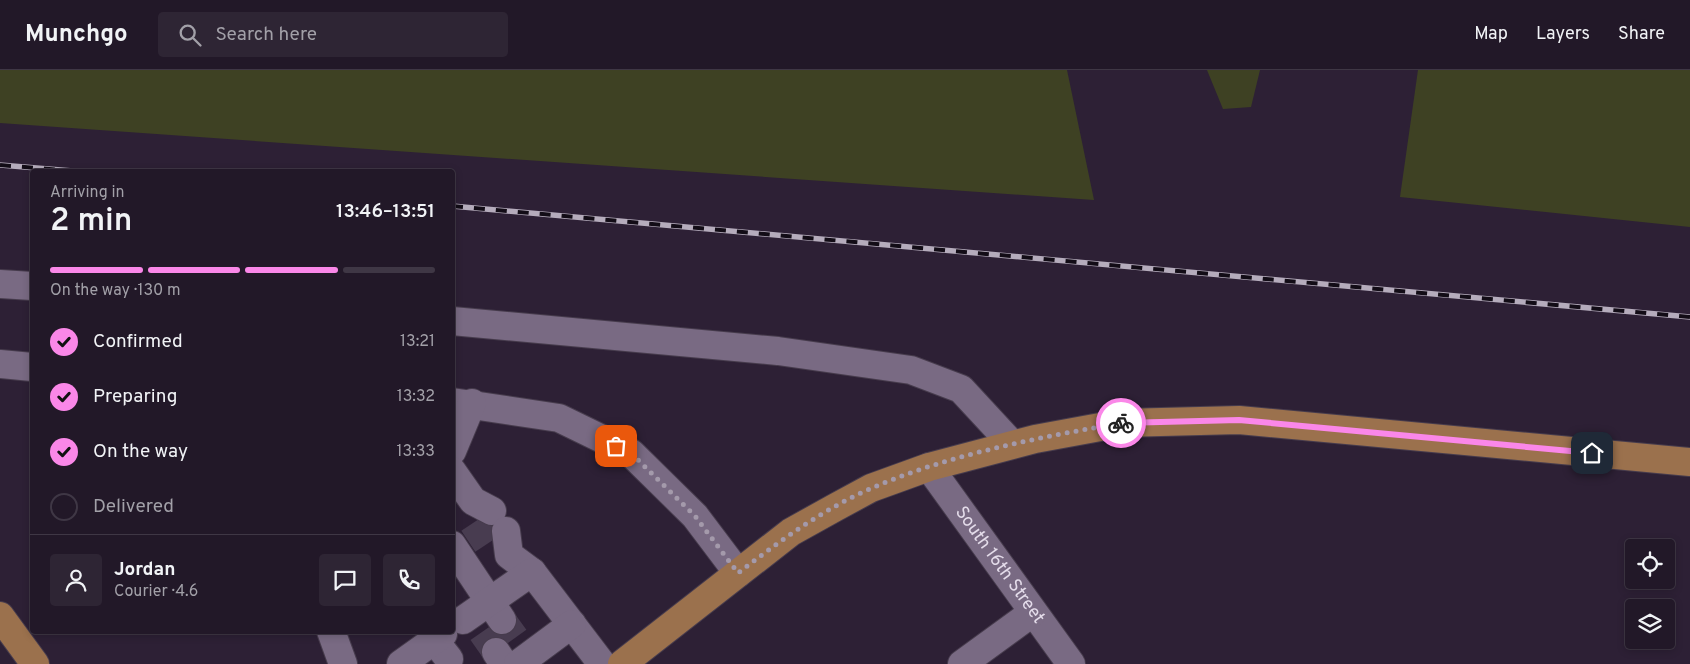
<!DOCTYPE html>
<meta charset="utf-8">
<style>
body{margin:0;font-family:Overpass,sans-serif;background:#2e2534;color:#f1f3f6;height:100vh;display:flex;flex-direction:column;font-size:19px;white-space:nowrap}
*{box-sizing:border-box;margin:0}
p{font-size:16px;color:#a2a0a8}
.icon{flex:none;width:28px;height:28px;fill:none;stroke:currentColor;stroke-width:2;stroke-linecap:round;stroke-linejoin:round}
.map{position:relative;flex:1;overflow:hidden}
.details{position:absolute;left:30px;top:99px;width:425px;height:465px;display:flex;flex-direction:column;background:#221828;border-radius:5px;box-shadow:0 2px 8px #0003,0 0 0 1px #3f3745}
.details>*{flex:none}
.controls{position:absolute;left:1625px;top:469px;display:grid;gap:10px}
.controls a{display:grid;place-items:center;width:50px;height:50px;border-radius:5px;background:#221828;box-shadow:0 2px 8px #0003,0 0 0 1px #3f3745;font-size:25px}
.pin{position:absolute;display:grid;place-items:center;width:42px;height:42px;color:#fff;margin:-21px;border-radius:10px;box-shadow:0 2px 8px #0006}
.courier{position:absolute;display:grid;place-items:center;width:50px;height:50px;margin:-25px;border:4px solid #fa87e8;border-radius:50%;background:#fff;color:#222;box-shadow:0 1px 6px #0007}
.head em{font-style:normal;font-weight:600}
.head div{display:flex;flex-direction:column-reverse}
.head{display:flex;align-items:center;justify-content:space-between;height:85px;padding:0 20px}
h1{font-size:32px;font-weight:600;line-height:38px}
.bar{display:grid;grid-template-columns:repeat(4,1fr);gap:8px 5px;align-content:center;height:60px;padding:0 20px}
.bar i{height:6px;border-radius:4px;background:#3f3745}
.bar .selected{background:#fa87e8}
.bar p{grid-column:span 4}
.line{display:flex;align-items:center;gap:12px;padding:0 20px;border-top:1px solid #3f3745}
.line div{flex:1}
.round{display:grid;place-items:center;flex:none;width:52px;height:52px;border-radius:5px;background:#2e2534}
ol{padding:0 20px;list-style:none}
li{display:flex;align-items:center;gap:15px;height:55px}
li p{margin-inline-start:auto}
li .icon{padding:5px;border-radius:50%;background:#fa87e8;color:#111;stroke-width:4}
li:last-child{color:#a2a0a8}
li i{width:28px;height:28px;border:2px solid #3f3745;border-radius:50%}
header{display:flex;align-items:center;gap:30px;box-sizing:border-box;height:70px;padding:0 25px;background:#221828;border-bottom:1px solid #3f3745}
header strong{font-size:24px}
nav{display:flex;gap:28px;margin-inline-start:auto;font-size:18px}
.search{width:350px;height:45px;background:#2e2534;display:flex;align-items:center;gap:12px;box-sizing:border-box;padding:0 18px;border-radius:5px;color:#a2a0a8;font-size:19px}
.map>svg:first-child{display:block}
.green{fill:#3e4123}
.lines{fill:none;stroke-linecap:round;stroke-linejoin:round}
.minor-tunnel{stroke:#483c50;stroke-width:28;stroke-dasharray:28 14;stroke-linecap:butt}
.minor-casing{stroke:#473c4d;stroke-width:30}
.major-casing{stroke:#473c4d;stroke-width:30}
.minor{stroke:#796a83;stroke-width:28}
.major{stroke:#9b714d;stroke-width:28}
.rail-casing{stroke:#b5acbc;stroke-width:5.5}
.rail{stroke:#120c16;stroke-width:4;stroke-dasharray:11;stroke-linecap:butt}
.done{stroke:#a49aab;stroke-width:5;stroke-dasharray:0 9}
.route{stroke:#fa87e8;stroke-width:6}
.labels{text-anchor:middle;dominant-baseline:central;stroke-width:4;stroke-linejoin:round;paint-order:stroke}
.street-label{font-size:18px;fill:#e4dcea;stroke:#120c16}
</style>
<header>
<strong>Munchgo</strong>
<div class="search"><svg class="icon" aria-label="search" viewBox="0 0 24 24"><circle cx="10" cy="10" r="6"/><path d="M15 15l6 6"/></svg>Search here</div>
<nav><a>Map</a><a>Layers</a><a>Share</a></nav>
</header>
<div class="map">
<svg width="1690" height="594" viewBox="0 0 1690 594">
<rect width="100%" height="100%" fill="#2d2035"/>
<!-- green -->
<g class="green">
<path d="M0,0H1067L1094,130L0,53Z"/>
<path d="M1207,0H1260L1251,37L1223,39Z"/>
<path d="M1418,0H1690V157L1400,127Z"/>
</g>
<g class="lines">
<!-- minor-tunnel -->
<g class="minor-tunnel">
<path d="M473,453L487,474"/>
<path d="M502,550L515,568"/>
<path d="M482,562L496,582"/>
</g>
<!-- minor casing -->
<g class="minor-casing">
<g id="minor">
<path d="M0,214L32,216"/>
<path d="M452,251L778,281L911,300L961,319L1012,374"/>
<path d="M0,294L32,297"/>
<path d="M452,332L559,348L631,383L695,446L738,503"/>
<path d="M452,381L472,333"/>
<path id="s1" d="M929,397L1071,594"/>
<path d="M452,401L473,431L492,441"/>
<path d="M506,461L509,485L532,502"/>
<path d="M452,475L502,550"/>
<path d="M463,550L532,502L602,594"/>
<path d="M331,561L343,594"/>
<path d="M435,571L449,589"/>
<path d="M496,582L504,594"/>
<path d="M401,594L443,564"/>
<path d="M518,594L572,554"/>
<path d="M962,594L1032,543"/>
</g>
</g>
<!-- major casing -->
<g class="major-casing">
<g id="major">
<path d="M0,546L35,594"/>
<path d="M622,594L791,462L836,437L871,418L929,397L1035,369L1122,353L1239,350L1690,392"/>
</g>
</g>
<!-- minor -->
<use href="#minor" class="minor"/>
<!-- major -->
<use href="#major" class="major"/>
<!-- rail casing -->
<g class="rail-casing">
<g id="rail">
<path d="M0,95L73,101"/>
<path d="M452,136L1690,247"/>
</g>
</g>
<!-- rail -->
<use href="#rail" class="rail"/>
</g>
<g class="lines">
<!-- done -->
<path class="done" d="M616,376L631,383L695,446L738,503C780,471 823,439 872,418C950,384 1037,368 1121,353"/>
<!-- route -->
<path class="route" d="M1121,353L1239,350L1592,383"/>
</g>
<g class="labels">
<!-- street labels -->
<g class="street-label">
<text stroke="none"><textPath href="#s1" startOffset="121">South 16th Street</textPath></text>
</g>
</g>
</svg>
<div class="controls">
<a><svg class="icon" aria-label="locate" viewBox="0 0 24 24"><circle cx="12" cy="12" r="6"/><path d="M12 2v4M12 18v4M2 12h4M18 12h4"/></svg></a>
<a><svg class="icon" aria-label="layers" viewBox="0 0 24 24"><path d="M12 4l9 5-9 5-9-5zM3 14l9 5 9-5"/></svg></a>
</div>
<div class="pin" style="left:616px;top:376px;background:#ea580c"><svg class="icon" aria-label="bag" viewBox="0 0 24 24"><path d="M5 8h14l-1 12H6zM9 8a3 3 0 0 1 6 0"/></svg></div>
<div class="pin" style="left:1592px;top:383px;background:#1f2937"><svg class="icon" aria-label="home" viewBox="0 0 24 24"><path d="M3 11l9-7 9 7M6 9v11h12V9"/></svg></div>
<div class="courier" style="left:1121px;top:353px"><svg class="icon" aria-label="bike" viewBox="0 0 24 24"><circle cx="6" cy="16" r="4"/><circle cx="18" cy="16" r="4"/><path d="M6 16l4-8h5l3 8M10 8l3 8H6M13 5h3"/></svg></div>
<section class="details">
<div class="head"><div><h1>2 min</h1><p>Arriving in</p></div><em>13:46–13:51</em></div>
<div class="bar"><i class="selected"></i><i class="selected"></i><i class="selected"></i><i></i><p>On the way · 130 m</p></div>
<ol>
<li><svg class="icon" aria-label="check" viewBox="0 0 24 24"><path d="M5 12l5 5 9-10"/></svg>Confirmed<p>13:21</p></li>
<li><svg class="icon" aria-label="check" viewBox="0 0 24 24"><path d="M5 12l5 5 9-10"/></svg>Preparing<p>13:32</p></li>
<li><svg class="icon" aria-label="check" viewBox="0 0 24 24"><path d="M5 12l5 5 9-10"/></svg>On the way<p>13:33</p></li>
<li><i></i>Delivered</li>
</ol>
<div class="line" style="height:90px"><a class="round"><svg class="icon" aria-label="person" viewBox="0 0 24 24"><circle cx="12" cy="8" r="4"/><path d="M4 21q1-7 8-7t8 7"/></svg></a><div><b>Jordan</b><p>Courier · 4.6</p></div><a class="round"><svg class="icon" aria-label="chat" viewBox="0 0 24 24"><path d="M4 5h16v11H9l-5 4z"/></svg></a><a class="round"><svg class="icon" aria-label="phone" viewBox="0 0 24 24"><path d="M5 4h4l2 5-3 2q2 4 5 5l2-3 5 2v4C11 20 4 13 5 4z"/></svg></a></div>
</section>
</div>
